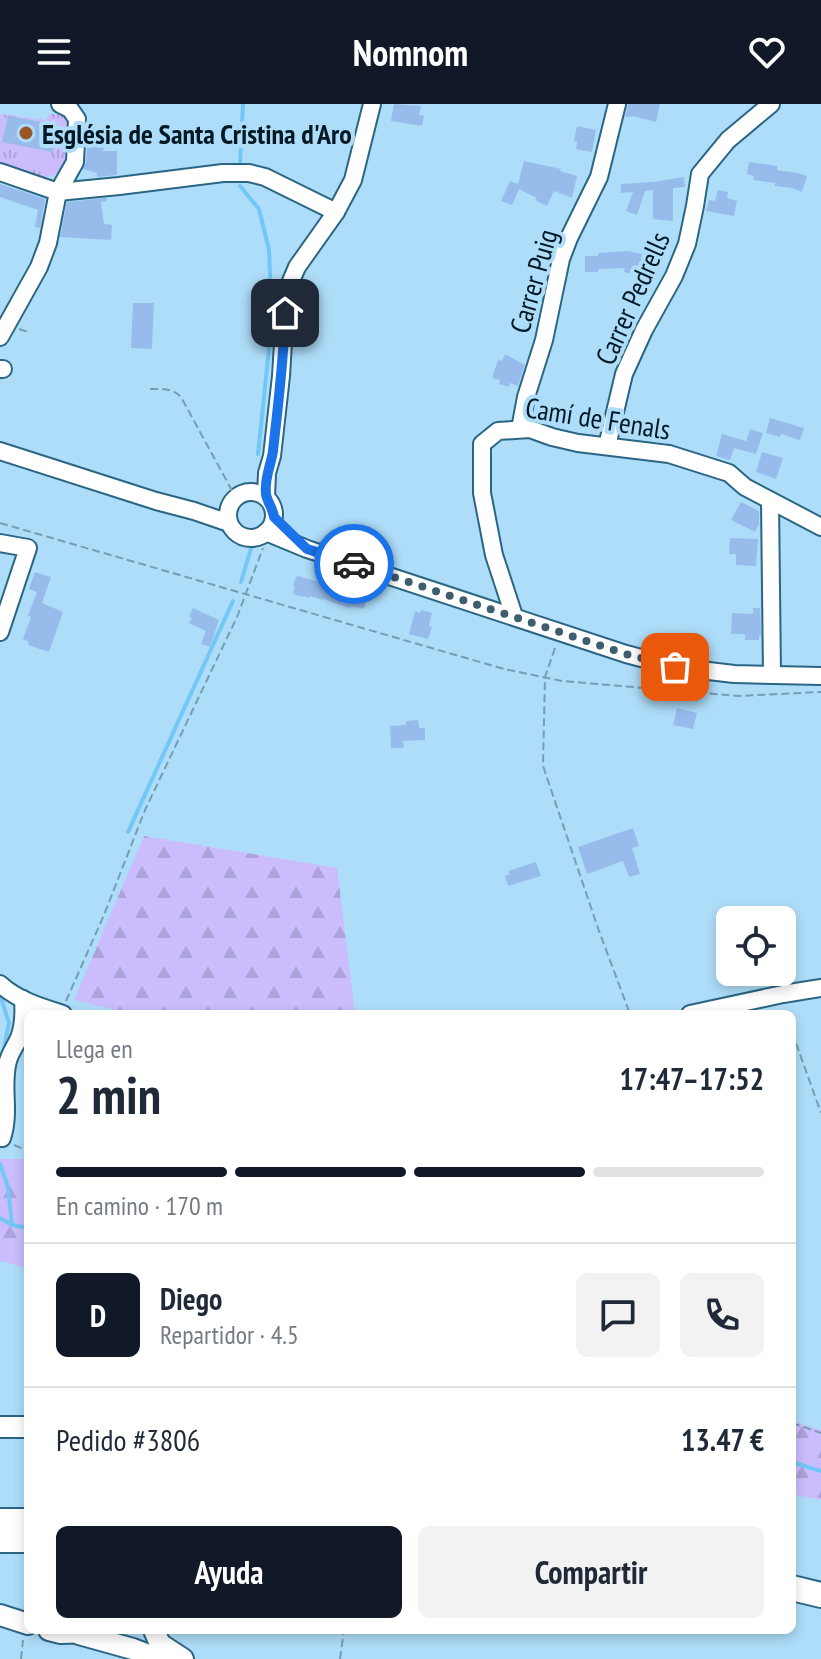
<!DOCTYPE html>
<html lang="es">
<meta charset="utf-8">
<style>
body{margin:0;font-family:"PT Sans Narrow",sans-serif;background:#f2f2f3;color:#1f2937;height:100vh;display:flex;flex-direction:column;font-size:30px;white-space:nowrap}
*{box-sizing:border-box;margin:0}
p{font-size:26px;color:#747a83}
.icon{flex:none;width:44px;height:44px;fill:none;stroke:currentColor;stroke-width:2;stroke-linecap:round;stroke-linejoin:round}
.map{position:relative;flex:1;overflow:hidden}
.sheet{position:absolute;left:24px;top:906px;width:772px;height:624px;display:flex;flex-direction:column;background:#fff;border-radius:12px;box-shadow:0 4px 12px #0003}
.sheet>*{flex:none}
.buttons{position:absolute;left:716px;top:802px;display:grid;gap:16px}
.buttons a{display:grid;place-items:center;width:80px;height:80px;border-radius:12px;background:#fff;box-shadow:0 4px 12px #0003;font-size:40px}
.pin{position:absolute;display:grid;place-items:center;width:68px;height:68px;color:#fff;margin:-34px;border-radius:16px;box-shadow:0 4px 12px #0006}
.courier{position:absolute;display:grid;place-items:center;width:80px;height:80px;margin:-40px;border:6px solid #1a73e8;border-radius:50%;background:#fff;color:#222;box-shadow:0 2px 10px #0007}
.overview em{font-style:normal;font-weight:700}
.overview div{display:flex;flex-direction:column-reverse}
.overview{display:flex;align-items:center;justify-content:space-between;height:136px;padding:0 32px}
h1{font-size:52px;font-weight:700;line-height:60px}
.bar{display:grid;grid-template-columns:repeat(4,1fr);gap:12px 8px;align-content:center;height:96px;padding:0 32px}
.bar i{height:10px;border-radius:6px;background:#e0e1e3}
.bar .active{background:#111827}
.bar p{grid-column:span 4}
.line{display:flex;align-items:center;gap:20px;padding:0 32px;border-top:2px solid #e0e1e3}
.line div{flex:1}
.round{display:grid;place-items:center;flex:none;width:84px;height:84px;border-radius:12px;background:#f2f2f3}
.cta{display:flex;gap:16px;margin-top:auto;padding:16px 32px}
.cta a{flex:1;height:92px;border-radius:12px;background:#111827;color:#fff;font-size:32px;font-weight:700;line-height:92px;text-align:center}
.cta a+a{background:#f2f2f3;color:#1f2937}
header{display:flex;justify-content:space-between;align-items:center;height:104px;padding:0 32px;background:#111827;color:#fff;font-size:36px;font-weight:700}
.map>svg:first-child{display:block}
.grass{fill:url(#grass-tufts)}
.forest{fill:url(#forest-firs)}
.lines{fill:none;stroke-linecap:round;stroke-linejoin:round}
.stream{stroke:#72c7f6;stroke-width:4}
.building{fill:#97bceb}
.minor-casing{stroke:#2a6684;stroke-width:20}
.major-casing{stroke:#2a6684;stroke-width:24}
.highway-casing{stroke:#2a6684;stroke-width:28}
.path{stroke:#769db4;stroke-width:2;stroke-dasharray:8 4;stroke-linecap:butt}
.minor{stroke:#fff;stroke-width:16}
.major{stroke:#fff;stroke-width:20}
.highway{stroke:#fff;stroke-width:24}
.done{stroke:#3e5e6f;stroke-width:8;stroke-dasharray:0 14.4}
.route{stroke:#1a73e8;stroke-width:10}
.poi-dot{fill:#995725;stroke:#aeddf9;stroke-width:3}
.labels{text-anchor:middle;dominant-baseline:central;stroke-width:8;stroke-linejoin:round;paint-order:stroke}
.poi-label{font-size:28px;font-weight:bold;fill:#021925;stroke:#aeddf9;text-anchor:start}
.street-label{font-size:28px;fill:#021925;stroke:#aeddf9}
</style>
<header><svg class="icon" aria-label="menu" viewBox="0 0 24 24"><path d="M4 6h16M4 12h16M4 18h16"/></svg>Nomnom<svg class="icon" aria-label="heart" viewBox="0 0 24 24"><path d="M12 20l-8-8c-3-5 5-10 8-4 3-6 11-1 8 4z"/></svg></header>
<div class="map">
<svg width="821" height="1555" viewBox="0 0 821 1555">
<defs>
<pattern id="grass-tufts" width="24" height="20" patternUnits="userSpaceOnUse" patternTransform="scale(2)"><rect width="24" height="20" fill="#cbbdfd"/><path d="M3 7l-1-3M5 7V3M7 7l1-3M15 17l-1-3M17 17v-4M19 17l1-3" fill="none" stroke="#ada2d9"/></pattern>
<pattern id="forest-firs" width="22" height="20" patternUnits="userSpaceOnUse" patternTransform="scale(2)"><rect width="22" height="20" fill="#cbbdfd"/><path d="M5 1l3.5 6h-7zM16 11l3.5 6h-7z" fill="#ada2d9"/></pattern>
</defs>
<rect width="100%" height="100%" fill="#aeddf9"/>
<!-- grass -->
<path class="grass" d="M0,10L46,16L49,10L69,11L74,47L63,68L39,75L0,62Z"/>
<!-- forest -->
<g class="forest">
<path d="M144,732L337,764L355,910H132L74,896Z"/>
<path d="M0,1055H28V1164L0,1157Z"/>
<path d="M792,1317L821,1326V1396L792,1390Z"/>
</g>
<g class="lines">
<!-- stream -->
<g class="stream">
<path d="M240,60L243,0"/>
<path d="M240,82L259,105L269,146L272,216L258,350"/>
<path d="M241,478L252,441"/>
<path d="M128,728L233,497"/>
<path d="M1,894L9,919L3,950"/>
<path d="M0,1060L8,1083L12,1121"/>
<path d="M0,1114L12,1121L28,1124"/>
<path d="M792,1358L821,1367"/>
</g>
</g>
<!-- building -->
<g class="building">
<path d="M394,0L421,2L419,11L424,12L422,22L391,17Z"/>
<path d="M628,0H660L656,18L633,12L625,13Z"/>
<path d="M8,12L43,18L48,22L50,24L49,33H55L53,48L2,38Z"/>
<path d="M577,22L596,26L592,48L576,45L577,38L574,37Z"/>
<path d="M88,26L107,32L103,47H117V71L97,73V69L83,65L86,59Z"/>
<path d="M524,57L561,65L560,67L577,72L572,94L554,87L547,102L535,96L537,94L519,85L512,101L501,97L510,77L518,80Z"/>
<path d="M749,58L777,62V66L798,69L807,72L802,88L792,84L775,82V79L753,76L754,72L747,70Z"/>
<path d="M684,73L685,83L673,84V117L653,115V86L645,87L637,111L626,107L633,88L621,89V80L653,78Z"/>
<path d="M0,80L45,95L40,124L35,123L38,106L0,93Z"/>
<path d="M718,86L728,88L727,94L737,97L734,112L706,107L709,96L715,97Z"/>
<path d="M106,94L107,97L101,98L104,120L112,121L111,136L60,133L67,98Z"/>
<path d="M628,147L642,150L641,154L652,156L648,173L624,168L625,164L598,165V168H585V152H598V149Z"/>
<path d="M133,199H154L152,245L131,244Z"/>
<path d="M505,250L525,261L518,282L510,279L509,283L499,280L500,276L492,274L498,256L502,257Z"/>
<path d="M770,314L804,324L800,336L781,330L780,333L766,329Z"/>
<path d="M750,325L763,329L756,350L734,344L730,356L716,352L722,330L746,337Z"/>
<path d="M762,348L783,354L776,375L756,368Z"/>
<path d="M741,398L759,407V420L755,428L731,416Z"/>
<path d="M730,434L758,435L756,462L736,461V450H729Z"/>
<path d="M35,468L51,473L42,499L63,508L49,548L28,541L29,538L23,535L31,513L28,512L37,488L29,485Z"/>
<path d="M298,472L337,483L340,481L369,489L364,505L351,502L350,504L323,495V496L310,492L309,494L304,492L303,493L293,490L295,483L293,482L296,473Z"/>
<path d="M193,504L219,516L210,543L201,540L206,527L189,519L192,514L189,513Z"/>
<path d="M753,504H760L761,532H759V536H745V530H731L732,509L753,510Z"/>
<path d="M421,506L432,509L429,522L432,523L428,535L409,530L415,507L420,509Z"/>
<path d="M677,604L697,609L693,625L673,621Z"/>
<path d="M418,616L419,624H425V636L403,637L404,644H391L390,622L406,621V617Z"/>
<path d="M633,724L639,742L632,744L640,770L629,773L623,757L587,770L578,743Z"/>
<path d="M536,758L541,772L508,782L505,772L510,770L508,767Z"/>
</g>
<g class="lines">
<!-- minor casing -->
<g class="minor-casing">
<g id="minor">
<path d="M0,68L58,88L119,82L223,69H249L265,73L336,108"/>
<path d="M0,233L39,163L48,139L58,88L75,58L77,15L70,5L60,0"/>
<path d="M0,265H3"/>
<path d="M520,325L526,293L544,236L561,155L569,134L599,73L617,0"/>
<path d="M607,342L624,270L644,226L674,172L687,140L695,102L700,70L728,36L771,0"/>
<path d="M0,347L156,397L194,407L229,419"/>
<circle cx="251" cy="411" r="23"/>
<path d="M266,393L267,369L272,352L281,272L286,189L297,163L336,108L353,76L372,0"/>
<path d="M770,397L772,571"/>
<path d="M266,428L307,445L626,550L675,563L734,570L821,572"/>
<path d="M0,439L28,444L0,528"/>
<path d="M514,512L494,451L482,389V340L498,327L530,325L552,333L578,339L669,350L729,369L745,383L821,423"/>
<path d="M0,880C17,896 41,903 63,910"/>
<path d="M690,910L783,890L821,884"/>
<path d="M0,1034H2C11,1007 1,982 8,957C10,949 16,941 19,934C24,921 24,909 23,895"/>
</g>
</g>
<!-- major casing -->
<g class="major-casing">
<g id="major">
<path d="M0,1323H28"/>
<path d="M0,1511L28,1520"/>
<path d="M49,1526L61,1529L93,1528"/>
<path d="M154,1526L160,1540L183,1555"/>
<path d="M79,1530L133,1545L159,1555"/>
</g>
</g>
<!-- highway casing -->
<g class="highway-casing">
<g id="highway">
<path d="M0,1417H28"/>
<path d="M0,1436H28"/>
<path d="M792,1484L821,1491"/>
</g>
</g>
<!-- path -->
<g class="path">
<path d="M19,225L28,228"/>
<path d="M150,285C163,285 172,284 181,293L236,394"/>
<path d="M0,419L504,565L562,577L738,592L821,588"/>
<path d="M555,544L545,573L543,662L599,827L630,910"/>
<path d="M66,897L104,811L145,706L237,513L263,444"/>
<path d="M792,928L821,1009"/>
<path d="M14,1041L28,1047"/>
<path d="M792,1319L821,1329"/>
<path d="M21,1555L23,1536"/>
<path d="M340,1555L344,1526"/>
</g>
<!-- minor -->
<use href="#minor" class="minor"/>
<!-- major -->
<use href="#major" class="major"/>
<!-- highway -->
<use href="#highway" class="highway"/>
</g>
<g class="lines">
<!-- done -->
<path class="done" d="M354,460L626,550L675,563"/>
<!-- route -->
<path class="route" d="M285,209C284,255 278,301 273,347C271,361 264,375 266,390C267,398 273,404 274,413L307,445L354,460"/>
</g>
<!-- markers -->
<circle class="poi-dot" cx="26" cy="29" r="8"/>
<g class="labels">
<!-- poi labels -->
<g class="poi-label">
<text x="42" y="29">Església de Santa Cristina d'Aro</text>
</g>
<!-- street labels -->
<g class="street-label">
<text transform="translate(533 177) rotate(-74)">Carrer Puig</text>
<text transform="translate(632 194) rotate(-66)">Carrer Pedrells</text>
<text transform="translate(598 314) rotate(9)">Camí de Fenals</text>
</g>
</g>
</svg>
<div class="buttons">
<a><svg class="icon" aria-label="locate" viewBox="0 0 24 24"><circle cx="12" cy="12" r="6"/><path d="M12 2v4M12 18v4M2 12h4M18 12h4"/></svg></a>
</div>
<div class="pin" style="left:675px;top:563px;background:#ea580c"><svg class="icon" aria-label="bag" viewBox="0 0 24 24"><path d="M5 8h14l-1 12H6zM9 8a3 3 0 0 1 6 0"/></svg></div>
<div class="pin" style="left:285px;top:209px;background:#1f2937"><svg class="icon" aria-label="home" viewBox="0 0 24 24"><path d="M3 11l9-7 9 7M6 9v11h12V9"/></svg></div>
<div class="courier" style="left:354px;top:460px"><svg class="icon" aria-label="car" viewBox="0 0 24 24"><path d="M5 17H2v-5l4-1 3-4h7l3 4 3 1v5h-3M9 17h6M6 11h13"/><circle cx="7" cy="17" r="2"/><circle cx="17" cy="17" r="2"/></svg></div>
<section class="sheet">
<div class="overview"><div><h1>2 min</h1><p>Llega en</p></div><em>17:47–17:52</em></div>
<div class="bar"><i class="active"></i><i class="active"></i><i class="active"></i><i></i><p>En camino · 170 m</p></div>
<div class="line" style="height:144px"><b class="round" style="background:#111827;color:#fff">D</b><div><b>Diego</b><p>Repartidor · 4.5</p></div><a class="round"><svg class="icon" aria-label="chat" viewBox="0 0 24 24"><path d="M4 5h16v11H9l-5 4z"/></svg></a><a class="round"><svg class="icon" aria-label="phone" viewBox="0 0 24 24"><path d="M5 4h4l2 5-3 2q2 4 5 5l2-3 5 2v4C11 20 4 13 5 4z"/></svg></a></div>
<div class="line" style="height:104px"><div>Pedido #3806</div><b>13.47 €</b></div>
<div class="cta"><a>Ayuda</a><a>Compartir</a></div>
</section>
</div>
